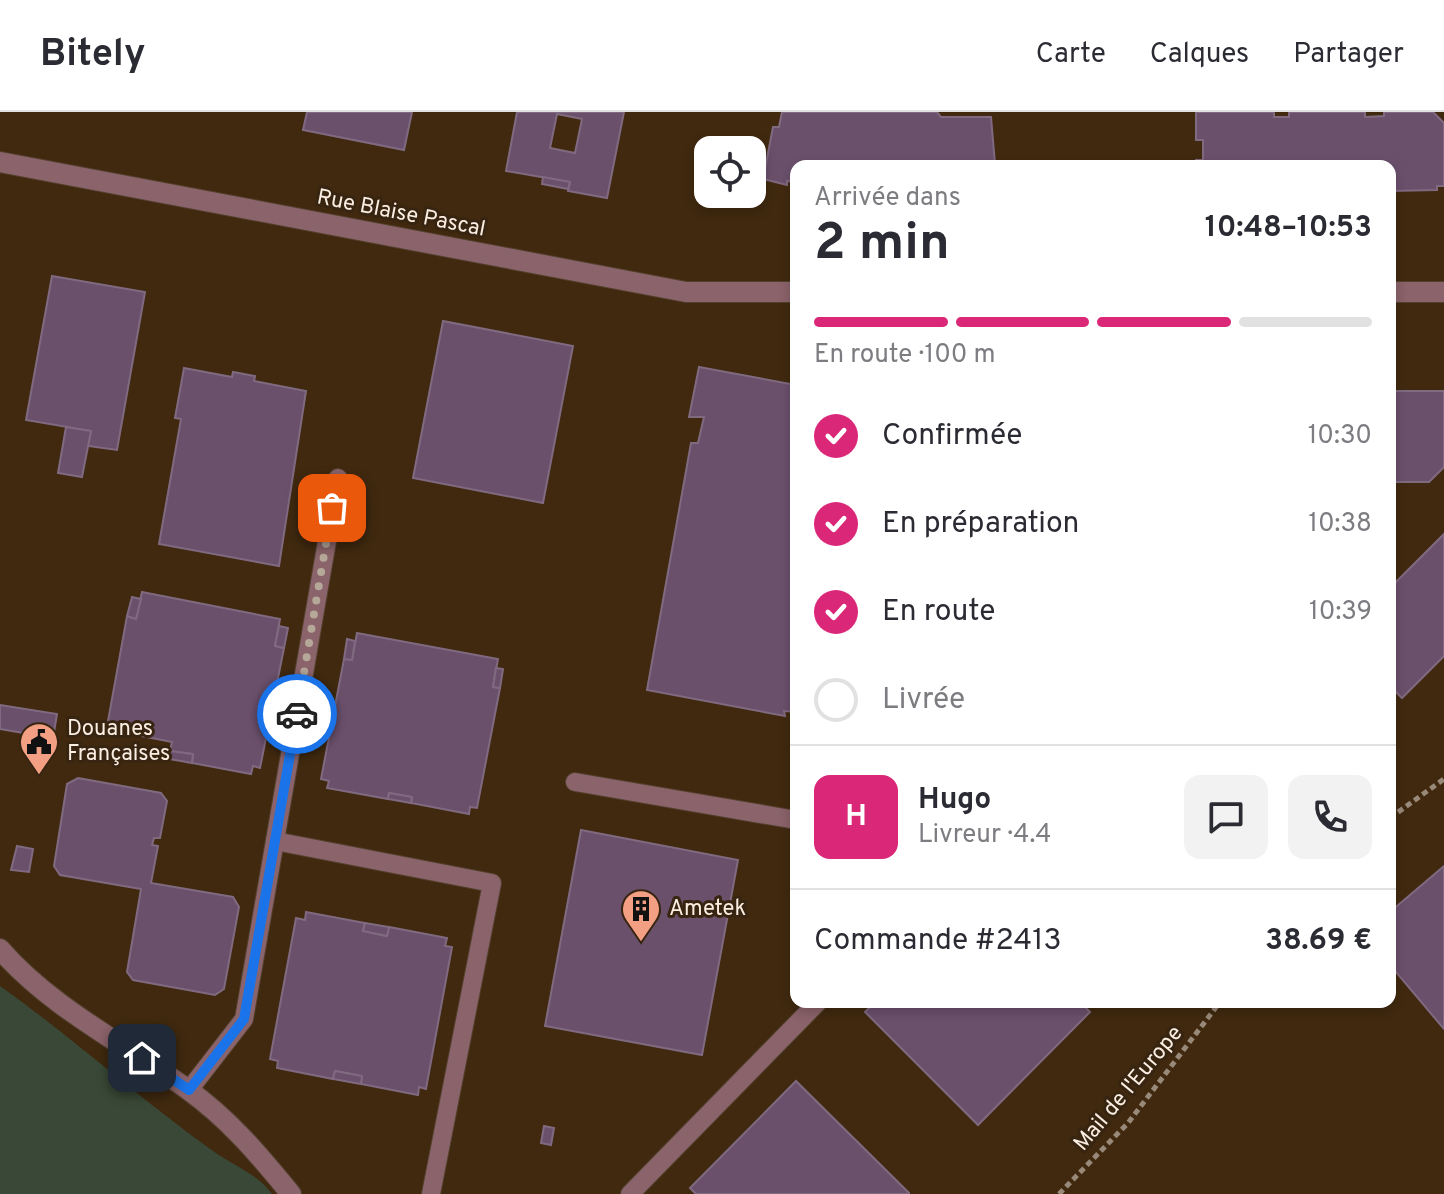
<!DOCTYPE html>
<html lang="fr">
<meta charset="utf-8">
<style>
body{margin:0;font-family:Overpass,sans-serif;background:#f2f2f3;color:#2b2b33;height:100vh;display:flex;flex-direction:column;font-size:30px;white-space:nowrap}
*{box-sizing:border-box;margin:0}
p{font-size:26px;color:#7c7c81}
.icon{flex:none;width:44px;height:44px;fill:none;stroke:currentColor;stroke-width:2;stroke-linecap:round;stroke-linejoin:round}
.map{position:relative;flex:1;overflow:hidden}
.panel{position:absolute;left:790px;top:48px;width:606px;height:848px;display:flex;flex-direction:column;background:#fff;border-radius:16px;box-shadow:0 4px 12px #0003}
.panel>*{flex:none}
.buttons{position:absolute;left:694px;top:24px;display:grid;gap:16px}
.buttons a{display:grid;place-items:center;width:72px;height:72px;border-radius:16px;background:#fff;box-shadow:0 4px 12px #0003;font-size:40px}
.pin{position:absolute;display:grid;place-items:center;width:68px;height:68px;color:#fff;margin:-34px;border-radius:16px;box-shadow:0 4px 12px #0006}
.courier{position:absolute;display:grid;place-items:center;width:80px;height:80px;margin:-40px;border:6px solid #1a73e8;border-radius:50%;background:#fff;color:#222;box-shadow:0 2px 10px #0007}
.overview em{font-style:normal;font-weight:700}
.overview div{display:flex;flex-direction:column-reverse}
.overview{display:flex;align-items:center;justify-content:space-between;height:136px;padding:0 24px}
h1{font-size:52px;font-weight:700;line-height:60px}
.bar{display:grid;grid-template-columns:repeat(4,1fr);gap:12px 8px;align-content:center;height:96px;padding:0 24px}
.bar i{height:10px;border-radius:6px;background:#e1e1e2}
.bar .selected{background:#db2777}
.bar p{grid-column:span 4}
.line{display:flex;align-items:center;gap:20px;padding:0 24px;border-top:2px solid #e1e1e2}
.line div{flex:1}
.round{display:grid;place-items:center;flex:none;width:84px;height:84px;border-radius:16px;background:#f2f2f3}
ol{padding:0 24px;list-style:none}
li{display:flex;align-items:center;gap:24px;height:88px}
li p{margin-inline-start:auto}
li .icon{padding:8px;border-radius:50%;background:#db2777;color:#fff;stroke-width:4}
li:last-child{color:#7c7c81}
li i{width:44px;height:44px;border:4px solid #e1e1e2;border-radius:50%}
header{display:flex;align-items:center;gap:48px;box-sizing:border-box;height:112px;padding:0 40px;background:#fff;border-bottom:2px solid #e1e1e2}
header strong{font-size:38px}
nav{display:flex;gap:44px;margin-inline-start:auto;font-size:28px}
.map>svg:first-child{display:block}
.built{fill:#40290f;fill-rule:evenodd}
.green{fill:#3a4937}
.building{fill:#6b506c;stroke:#806a80;stroke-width:2;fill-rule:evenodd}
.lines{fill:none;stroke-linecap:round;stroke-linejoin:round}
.service-casing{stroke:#52412e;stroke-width:20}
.minor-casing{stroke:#52412e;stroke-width:22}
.path{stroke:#998979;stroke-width:5;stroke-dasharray:6 4;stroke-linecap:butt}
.service{stroke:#8b636a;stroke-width:18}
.minor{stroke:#8b636a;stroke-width:20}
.done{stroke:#b6a899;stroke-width:8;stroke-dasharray:0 14.4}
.route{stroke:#1a73e8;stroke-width:10}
.labels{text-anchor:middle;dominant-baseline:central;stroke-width:6;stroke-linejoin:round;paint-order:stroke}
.street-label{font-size:22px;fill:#fbeee2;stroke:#372511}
.poi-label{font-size:22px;fill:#fbeee2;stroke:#372511;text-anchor:start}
</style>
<header>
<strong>Bitely</strong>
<nav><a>Carte</a><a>Calques</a><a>Partager</a></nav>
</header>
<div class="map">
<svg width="1444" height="1082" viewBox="0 0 1444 1082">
<rect width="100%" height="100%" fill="#372511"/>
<!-- built -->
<path class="built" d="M0,0H1444V1082H0ZM708,38H752V82H708ZM796,54H1390V890H796Z"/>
<!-- green -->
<path class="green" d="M0,874C73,926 140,987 213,1039C232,1053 258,1062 272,1082H0Z"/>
<!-- building -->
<g class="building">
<path d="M307,0H412L404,38L303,18Z"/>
<path d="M517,0H624L607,86L568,79L570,70L506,59ZM557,2L582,7L575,41L550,36Z"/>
<path d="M782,0H937L941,5H991L995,52L796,54V74L795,70L787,69V73L763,67L773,15H779Z"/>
<path d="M1196,0H1274V5H1289V0H1365V5L1384,4V0H1433L1444,11V74H1437V78L1390,79V54H1196V48H1203V28H1196Z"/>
<path d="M543,65L570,70L568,77L542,72Z"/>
<path d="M52,164L145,180L117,338L88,334L91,319L26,308Z"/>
<path d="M443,209L573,234L543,391L413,366Z"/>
<path d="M699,255L796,273V600L784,599L785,604L647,578L691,331H698L704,305H689Z"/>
<path d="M184,256L232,265L233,260L255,264L254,269L306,279L279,454L159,432L181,307L175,306Z"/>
<path d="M1392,279H1444V355L1429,370H1391Z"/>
<path d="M66,315L91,319L82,365L58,361Z"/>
<path d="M1444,422V544L1402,586L1390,574V476Z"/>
<path d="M142,480L280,507L275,534L284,536L260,656L253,654L251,662L192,651L193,642L170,639L172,630L116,619L117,611L108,609L127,504L136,507Z"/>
<path d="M132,485L141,487L136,507L127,504Z"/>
<path d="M279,514L288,516L284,536L275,534Z"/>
<path d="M357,521L498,547L493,575L500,576L477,696L470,695L469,702L411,691L412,685L389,681L388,687L327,676L329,669L321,667L344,547L352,548Z"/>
<path d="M347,527L355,529L352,548L344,547Z"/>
<path d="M496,556L503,557L500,576L493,575Z"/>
<path d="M0,593L57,602L53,626L0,617Z"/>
<path d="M170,639L193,642L192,651L169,647Z"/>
<path d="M78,666L161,681L167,689L160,726H154L152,733L158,734L151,771L233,785L239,795L224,877L215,883L133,868L127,860L141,777L60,763L54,754L67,672Z"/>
<path d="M389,681L412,685L411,691L388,687Z"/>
<path d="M581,718L738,748L702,943L545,914Z"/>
<path d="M17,734L33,737L29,760L11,758Z"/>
<path d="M1444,754V917L1390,853V800Z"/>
<path d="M306,800L365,811L363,819L387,824L389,815L447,826L445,834L452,835L426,977L419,975L418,983L361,972L362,964L335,959L333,967L277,956L278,949L270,947L296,806L305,808Z"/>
<path d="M365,811L389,815L387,824L363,819Z"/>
<path d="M875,890H1080L1090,900L978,1013L865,900Z"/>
<path d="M335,959L362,964L361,972L333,967Z"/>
<path d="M796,969L909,1081V1082H696L690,1076Z"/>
<path d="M544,1014L554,1016L551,1033L541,1031Z"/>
</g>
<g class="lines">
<!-- service casing -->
<g class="service-casing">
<g id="service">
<path d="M575,670L796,708"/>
<path d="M275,729L492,771L431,1082"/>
<path d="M189,978L244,907L338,366"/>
<path d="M630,1082L818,890"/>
</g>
</g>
<!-- minor casing -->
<g class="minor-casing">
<g id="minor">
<path d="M0,50L686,180H796"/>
<path d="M1390,180H1444"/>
<path d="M0,837C51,896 125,932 187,977C229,1007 259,1043 291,1082"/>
</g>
</g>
<!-- path -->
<g class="path">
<path d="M1390,706L1444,667"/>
<path d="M1059,1082L1128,1011L1220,890"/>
</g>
<!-- service -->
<use href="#service" class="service"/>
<!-- minor -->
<use href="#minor" class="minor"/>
</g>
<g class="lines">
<!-- done -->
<path class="done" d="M297,602L332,396"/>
<!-- route -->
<path class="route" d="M142,946L189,978L244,907L297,602"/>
</g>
<!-- icons -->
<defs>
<g id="civic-pin" transform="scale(2)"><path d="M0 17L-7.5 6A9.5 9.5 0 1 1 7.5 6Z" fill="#f39f83" stroke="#372511"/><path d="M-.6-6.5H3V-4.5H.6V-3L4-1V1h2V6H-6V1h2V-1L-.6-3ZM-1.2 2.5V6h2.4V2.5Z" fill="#111"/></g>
<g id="building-pin" transform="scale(2)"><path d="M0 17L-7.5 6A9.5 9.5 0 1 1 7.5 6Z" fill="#f39f83" stroke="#372511"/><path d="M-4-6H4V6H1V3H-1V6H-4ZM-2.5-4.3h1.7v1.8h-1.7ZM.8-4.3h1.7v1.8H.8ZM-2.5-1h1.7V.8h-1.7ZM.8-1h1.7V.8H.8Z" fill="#111"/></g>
</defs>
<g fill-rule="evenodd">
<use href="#civic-pin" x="39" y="630"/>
<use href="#building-pin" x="641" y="797"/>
</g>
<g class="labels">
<!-- street labels -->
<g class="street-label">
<text transform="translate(401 102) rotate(11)">Rue Blaise Pascal</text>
<text transform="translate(1129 977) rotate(-50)">Mail de l'Europe</text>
</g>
<!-- poi labels -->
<g class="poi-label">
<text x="67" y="617">Douanes<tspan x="67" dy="25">Françaises</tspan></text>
<text x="669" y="797">Ametek</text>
</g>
</g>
</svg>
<div class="buttons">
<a><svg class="icon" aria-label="locate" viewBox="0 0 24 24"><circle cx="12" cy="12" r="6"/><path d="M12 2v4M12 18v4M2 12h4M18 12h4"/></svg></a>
</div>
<div class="pin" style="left:332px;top:396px;background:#ea580c"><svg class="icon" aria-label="bag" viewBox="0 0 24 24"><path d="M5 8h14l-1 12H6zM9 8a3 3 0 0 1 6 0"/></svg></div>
<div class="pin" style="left:142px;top:946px;background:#1f2937"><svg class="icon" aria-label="home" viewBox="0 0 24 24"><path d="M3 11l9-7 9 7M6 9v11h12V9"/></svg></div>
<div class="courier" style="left:297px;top:602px"><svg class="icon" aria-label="car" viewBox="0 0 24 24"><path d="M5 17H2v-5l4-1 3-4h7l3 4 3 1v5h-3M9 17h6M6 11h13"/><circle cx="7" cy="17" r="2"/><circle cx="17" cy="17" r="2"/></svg></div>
<section class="panel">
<div class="overview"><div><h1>2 min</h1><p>Arrivée dans</p></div><em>10:48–10:53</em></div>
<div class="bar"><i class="selected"></i><i class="selected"></i><i class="selected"></i><i></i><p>En route · 100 m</p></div>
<ol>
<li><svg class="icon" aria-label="check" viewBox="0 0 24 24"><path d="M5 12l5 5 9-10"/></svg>Confirmée<p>10:30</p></li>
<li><svg class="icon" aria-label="check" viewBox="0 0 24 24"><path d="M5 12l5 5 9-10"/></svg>En préparation<p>10:38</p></li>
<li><svg class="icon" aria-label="check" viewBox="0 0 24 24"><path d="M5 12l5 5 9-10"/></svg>En route<p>10:39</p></li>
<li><i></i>Livrée</li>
</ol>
<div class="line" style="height:144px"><b class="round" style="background:#db2777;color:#fff">H</b><div><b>Hugo</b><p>Livreur · 4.4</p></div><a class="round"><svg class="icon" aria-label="chat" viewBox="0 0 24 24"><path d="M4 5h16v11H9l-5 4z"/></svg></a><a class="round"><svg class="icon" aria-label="phone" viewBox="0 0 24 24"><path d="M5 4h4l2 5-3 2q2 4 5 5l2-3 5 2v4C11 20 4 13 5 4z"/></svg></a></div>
<div class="line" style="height:104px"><div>Commande #2413</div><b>38.69 €</b></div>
</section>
</div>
